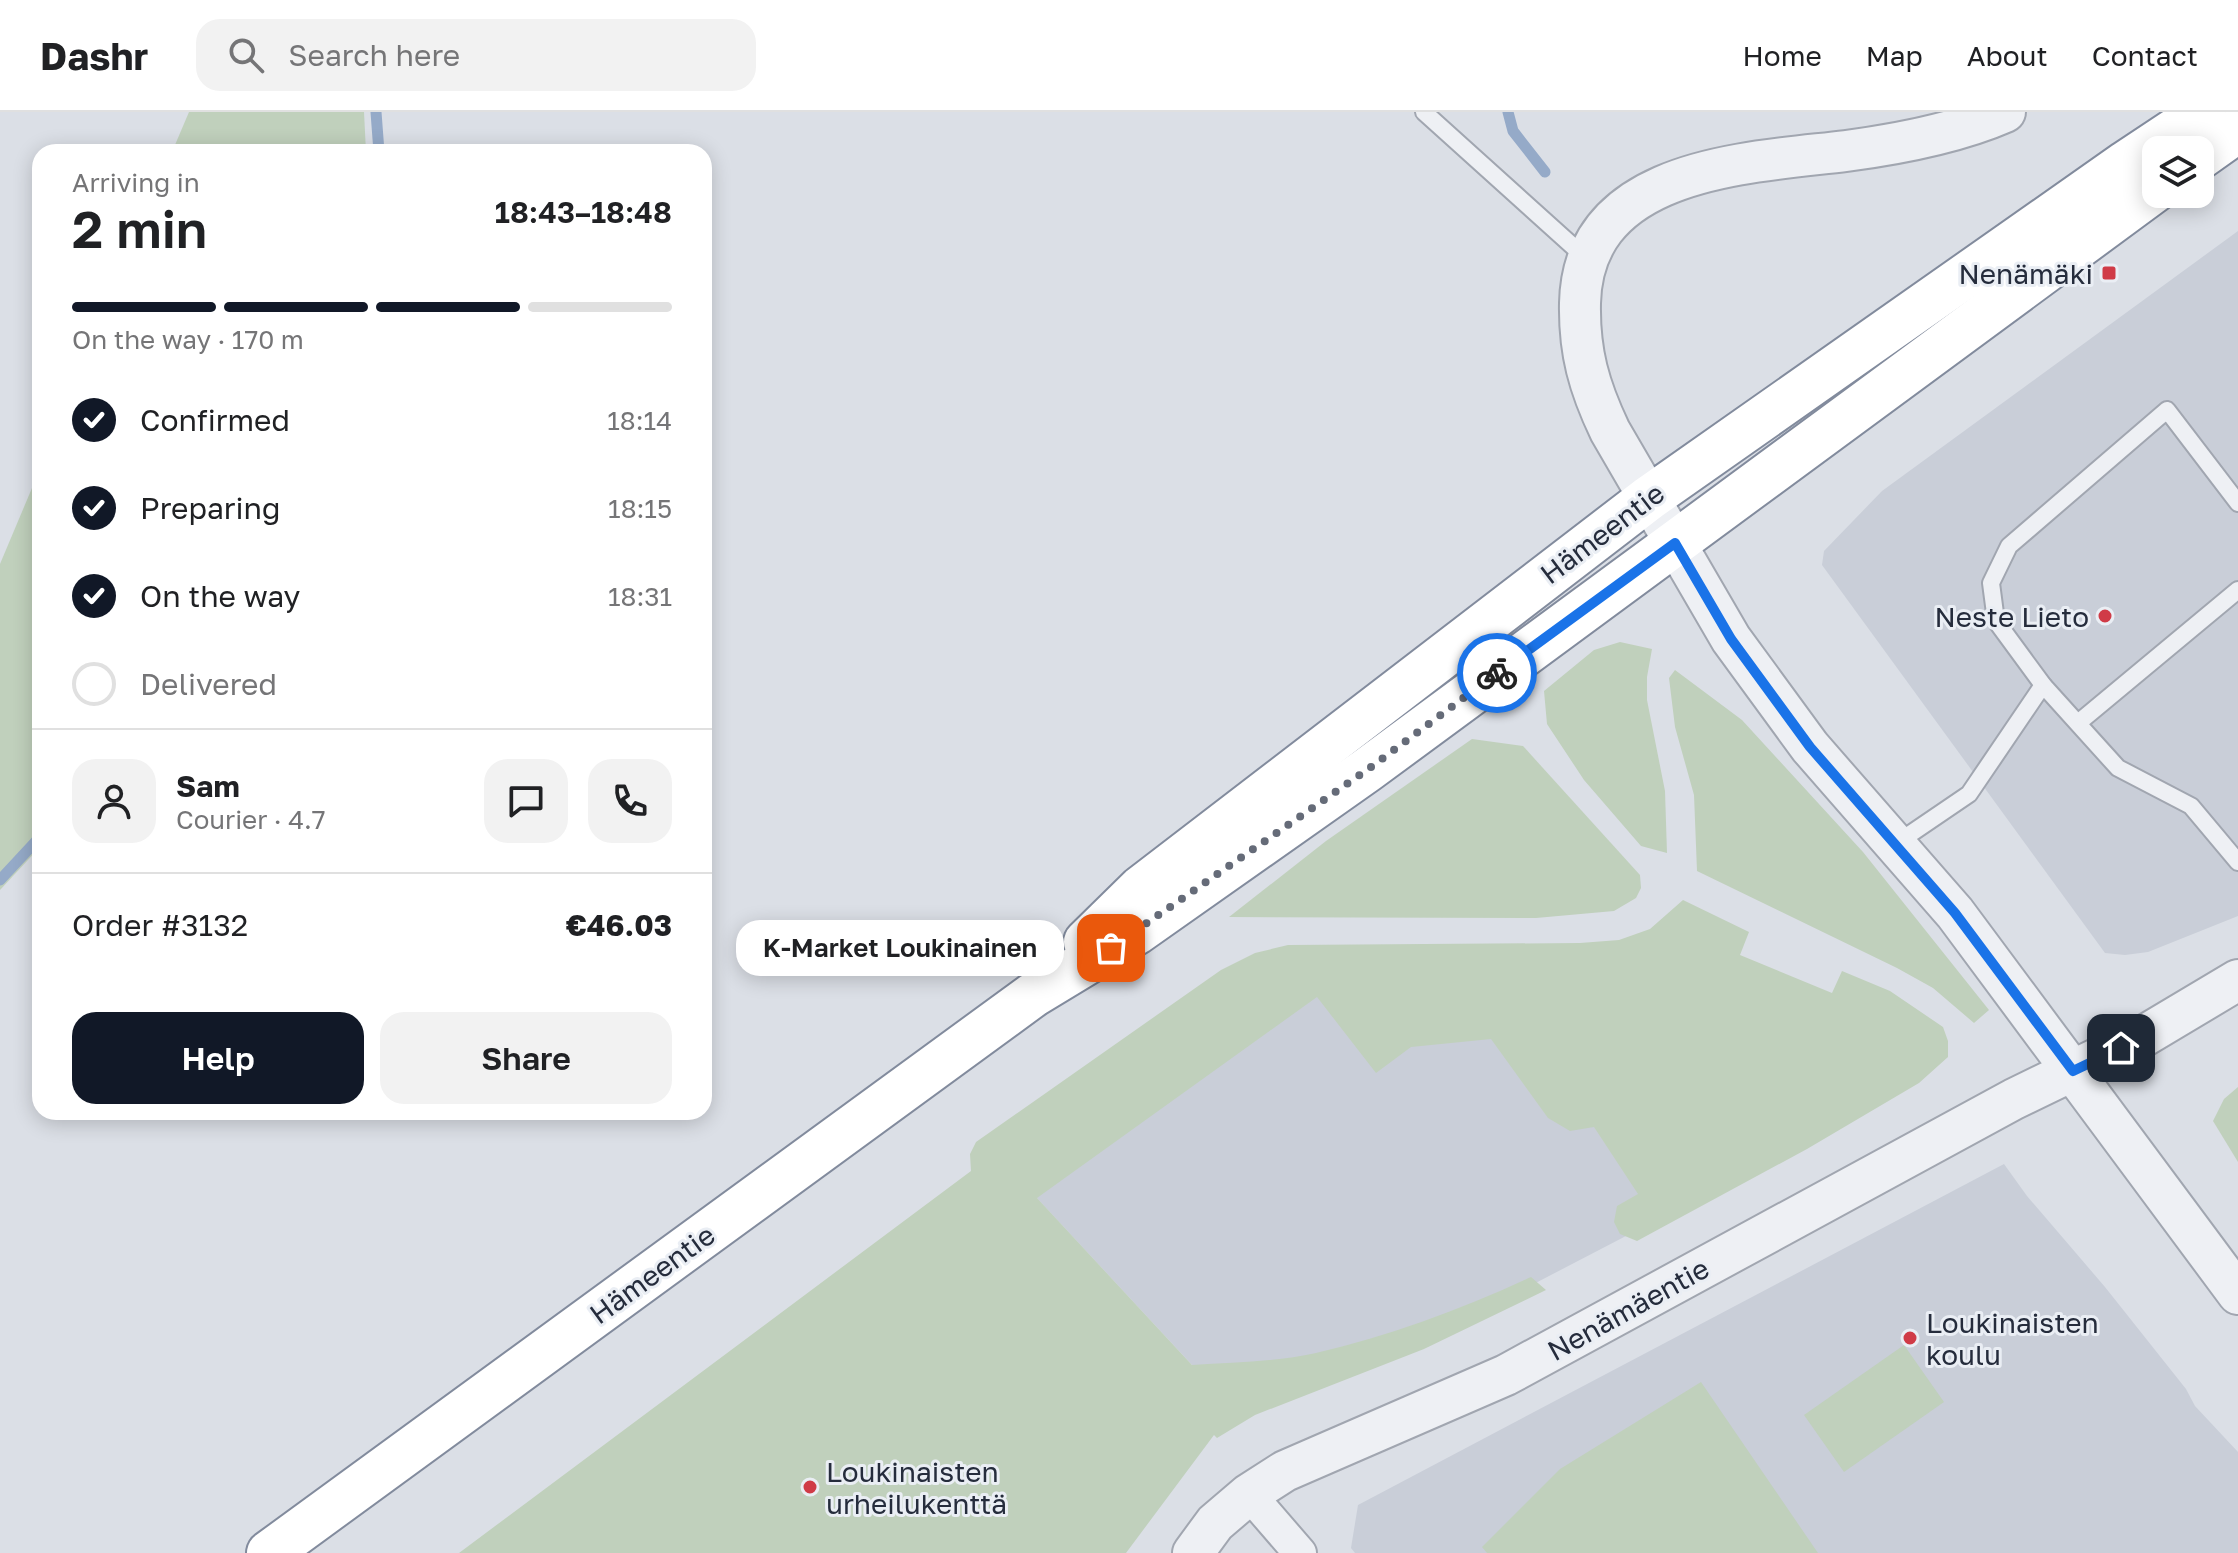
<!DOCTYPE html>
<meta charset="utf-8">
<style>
body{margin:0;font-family:"Golos Text",sans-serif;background:#f2f2f2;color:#202124;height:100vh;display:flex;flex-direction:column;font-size:30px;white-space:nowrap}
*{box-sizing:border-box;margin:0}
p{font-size:26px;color:#757577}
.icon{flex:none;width:44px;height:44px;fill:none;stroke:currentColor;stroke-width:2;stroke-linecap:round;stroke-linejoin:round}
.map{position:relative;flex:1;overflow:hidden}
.drawer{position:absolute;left:32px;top:32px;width:680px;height:976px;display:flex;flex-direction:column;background:#fff;border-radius:24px;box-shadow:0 4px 20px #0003}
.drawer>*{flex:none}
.tools{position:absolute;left:2142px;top:24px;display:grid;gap:16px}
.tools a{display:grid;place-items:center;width:72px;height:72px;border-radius:16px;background:#fff;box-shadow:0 4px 20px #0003;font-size:40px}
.pin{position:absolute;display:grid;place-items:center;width:68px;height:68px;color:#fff;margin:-34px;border-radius:16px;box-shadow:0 4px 12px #0006}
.courier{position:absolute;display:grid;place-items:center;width:80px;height:80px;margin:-40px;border:6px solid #1a73e8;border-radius:50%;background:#fff;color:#222;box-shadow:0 2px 10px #0007}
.bubble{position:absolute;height:56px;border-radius:24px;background:#fff;box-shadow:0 4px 20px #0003;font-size:26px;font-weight:600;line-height:56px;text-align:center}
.summary em{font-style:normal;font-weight:600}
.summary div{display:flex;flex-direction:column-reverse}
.summary{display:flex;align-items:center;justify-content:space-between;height:136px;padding:0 40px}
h1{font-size:52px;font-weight:600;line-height:60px}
.bar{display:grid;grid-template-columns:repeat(4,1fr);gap:12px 8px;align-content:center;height:96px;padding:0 40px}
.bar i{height:10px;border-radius:6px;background:#e0e0e0}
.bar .active{background:#111827}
.bar p{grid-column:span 4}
.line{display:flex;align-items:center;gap:20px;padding:0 40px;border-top:2px solid #e0e0e0}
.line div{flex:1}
.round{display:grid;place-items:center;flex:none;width:84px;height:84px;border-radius:24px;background:#f2f2f2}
ol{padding:0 40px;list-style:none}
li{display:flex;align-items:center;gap:24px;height:88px}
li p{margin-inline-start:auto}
li .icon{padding:8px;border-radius:50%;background:#111827;color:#fff;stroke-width:4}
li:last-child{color:#757577}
li i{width:44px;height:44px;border:4px solid #e0e0e0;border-radius:50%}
.button{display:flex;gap:16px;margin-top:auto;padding:16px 40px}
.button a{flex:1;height:92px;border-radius:24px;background:#111827;color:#fff;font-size:32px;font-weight:600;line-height:92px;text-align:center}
.button a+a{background:#f2f2f2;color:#202124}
header{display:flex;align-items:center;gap:48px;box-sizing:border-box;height:112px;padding:0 40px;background:#fff;border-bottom:2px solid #e0e0e0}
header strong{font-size:38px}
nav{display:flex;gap:44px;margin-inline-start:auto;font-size:28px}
.search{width:560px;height:72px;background:#f2f2f2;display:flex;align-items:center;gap:20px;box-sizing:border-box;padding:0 28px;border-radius:24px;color:#757577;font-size:30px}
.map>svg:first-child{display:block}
.built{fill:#c9ced8}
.green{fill:#c0d0bc}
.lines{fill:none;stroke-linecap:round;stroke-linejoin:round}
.stream{stroke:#95aac8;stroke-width:11}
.service-casing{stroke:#a1a6b0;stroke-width:20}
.minor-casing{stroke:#a1a6b0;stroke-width:36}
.tertiary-casing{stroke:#a1a6b0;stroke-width:44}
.trunk-casing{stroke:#828b9d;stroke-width:48}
.service{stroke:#eef0f4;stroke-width:16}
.minor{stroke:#eef0f4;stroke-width:32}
.tertiary{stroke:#eef0f4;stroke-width:40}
.trunk{stroke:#fff;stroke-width:44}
.done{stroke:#656b78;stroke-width:8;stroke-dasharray:0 14.4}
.route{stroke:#1a73e8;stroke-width:10}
.poi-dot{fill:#d03b47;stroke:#eaeef4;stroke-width:3}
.labels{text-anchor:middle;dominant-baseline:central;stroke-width:6;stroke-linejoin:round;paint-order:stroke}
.poi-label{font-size:28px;fill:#252c3c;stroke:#eaeef4;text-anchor:end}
.street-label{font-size:28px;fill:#252c3c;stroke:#eaeef4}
</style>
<header>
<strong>Dashr</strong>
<div class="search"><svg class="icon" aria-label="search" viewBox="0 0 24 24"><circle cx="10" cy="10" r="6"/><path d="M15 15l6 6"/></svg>Search here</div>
<nav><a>Home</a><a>Map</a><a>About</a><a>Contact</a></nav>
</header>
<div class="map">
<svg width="2238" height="1441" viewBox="0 0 2238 1441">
<rect width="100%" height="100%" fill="#dbdfe6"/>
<!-- built -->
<g class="built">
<path d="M2238,119V804L2148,840L2125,843L2105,841L1822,453L1824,439L1882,379Z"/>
<path d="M1237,865L1383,869L1749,1060L1401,1241L1233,1297L995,1041Z"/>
<path d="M2004,1052L2027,1084L2105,1175L2186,1277L2195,1294L2238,1340V1441H1355L1351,1436L1358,1393Z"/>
</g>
<!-- green -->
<g class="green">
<path d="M189,0H364L366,40H172Z"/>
<path d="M40,357V735L0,778V452Z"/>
<path d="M1620,530L1652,537L1647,565V588L1665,679L1667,741L1641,734L1584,668L1547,612L1544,579L1594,538Z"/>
<path d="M1675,558L1742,608L1863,740L1989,898L1974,911L1933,876L1897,856L1697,759L1694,683L1675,615L1669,566Z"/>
<path d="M1472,627L1523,634L1640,763L1641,776L1636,786L1614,799L1536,806L1229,805L1326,729Z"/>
<path d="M1683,788L1749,820L1740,843L1832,881L1842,859L1890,879L1943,915L1948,929V945L1919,971L1807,1037L1637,1129L1620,1122L1614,1110L1617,1094L1638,1082L1594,1015L1570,1019L1548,1006L1491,927L1411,935L1376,961L1317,885L1037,1086L1192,1253C1233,1250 1276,1250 1316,1241C1390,1224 1462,1197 1531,1165L1546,1178L1424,1237L1255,1303L1217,1326L1214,1323L1126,1441H459L971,1059L970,1042L976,1030L1221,858L1255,841L1288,833L1580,831L1619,828L1650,817Z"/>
<path d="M2238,975V1050L2213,1009L2224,987Z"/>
<path d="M1904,1233L1944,1290L1844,1360L1804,1303Z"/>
<path d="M1701,1270L1818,1441H1487L1482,1435L1560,1357Z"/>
</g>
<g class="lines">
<!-- stream -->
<g class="stream">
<path d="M376,0L379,40"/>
<path d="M1508,0L1513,19L1545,60"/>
<path d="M0,768L40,725"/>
</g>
<!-- service casing -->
<g class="service-casing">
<g id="service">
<path d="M1424,0L1587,147"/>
<path d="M2238,391L2167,298L2009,434L1991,471L1996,509L2043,573L2118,656L2191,694L2238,750"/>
<path d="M2078,611L2238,478"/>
<path d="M1894,733L1969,682L2043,573"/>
</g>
</g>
<!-- minor casing -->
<g class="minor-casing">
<path id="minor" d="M1249,1382L1300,1441"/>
</g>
<!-- tertiary casing -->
<g class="tertiary-casing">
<g id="tertiary">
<path d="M2005,0C1957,21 1899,32 1846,39C1747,51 1583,55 1580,191C1579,240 1589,275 1610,319L1731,527L1810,635L1955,801L2238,1182"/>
<path d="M1193,1441L1215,1411L1249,1382L1285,1359L1506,1263L2014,987L2144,924L2238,868"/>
</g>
</g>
<!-- trunk casing -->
<g class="trunk-casing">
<g id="trunk">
<path d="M2200,45L2238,18"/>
<path d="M1086,830L1141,776L1649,386L2126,51L2203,0"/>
<path d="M269,1441L1033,883L1137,820L1367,658L2156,77"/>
</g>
</g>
<!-- service -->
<use href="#service" class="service"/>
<!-- minor -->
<use href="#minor" class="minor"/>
<!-- tertiary -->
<use href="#tertiary" class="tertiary"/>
<!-- trunk -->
<use href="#trunk" class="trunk"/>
</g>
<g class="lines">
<!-- done -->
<path class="done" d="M1111,836L1367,658L1497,561"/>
<!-- route -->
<path class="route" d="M1497,561L1675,431L1731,527L1810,635L1955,801L2073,959L2121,936"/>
</g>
<!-- markers -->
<g class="poi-dot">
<rect x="2101" y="153" width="16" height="16" rx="4"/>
<circle cx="2105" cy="504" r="8"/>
<circle cx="1910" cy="1226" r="8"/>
<circle cx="810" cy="1375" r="8"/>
</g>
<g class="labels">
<!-- poi labels -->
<g class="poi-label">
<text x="2093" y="161">Nenämäki</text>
<text x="2089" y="504">Neste Lieto</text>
<text x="1926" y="1210" text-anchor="start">Loukinaisten<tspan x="1926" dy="32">koulu</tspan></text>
<text x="826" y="1359" text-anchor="start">Loukinaisten<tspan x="826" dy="32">urheilukenttä</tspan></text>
</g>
<!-- street labels -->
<g class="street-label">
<text transform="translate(1602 421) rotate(-37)">Hämeentie</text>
<text transform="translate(652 1162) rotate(-36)">Hämeentie</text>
<text transform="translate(1628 1197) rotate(-29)">Nenämäentie</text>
</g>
</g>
</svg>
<div class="tools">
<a><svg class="icon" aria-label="layers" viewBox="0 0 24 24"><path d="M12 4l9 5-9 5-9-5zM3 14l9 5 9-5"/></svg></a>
</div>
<div class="pin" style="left:1111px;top:836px;background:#ea580c"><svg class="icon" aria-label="bag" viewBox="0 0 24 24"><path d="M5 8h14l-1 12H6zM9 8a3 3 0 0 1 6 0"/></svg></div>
<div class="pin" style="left:2121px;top:936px;background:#1f2937"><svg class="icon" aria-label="home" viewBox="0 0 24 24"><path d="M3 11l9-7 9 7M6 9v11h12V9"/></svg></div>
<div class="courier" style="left:1497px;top:561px"><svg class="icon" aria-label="bike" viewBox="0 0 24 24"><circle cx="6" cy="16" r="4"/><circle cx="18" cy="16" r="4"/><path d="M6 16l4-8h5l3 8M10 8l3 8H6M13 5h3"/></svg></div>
<div class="bubble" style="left:736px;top:808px;width:328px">K-Market Loukinainen</div>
<section class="drawer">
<div class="summary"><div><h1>2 min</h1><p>Arriving in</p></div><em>18:43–18:48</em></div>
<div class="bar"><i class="active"></i><i class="active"></i><i class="active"></i><i></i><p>On the way · 170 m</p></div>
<ol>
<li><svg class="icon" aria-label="check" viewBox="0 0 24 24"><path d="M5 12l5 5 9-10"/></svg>Confirmed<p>18:14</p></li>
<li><svg class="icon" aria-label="check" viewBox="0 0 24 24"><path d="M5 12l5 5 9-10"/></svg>Preparing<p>18:15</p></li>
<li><svg class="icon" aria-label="check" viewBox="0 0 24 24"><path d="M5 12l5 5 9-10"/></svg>On the way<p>18:31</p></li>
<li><i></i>Delivered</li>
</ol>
<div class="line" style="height:144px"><a class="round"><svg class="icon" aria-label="person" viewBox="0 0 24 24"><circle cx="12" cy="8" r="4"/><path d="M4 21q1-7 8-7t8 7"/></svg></a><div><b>Sam</b><p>Courier · 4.7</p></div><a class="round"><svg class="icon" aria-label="chat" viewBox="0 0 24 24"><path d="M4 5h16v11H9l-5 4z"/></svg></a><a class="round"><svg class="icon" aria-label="phone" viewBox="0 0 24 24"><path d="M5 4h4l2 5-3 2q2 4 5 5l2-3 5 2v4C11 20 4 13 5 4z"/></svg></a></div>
<div class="line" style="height:104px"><div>Order #3132</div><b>€46.03</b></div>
<div class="button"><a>Help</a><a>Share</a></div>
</section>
</div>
